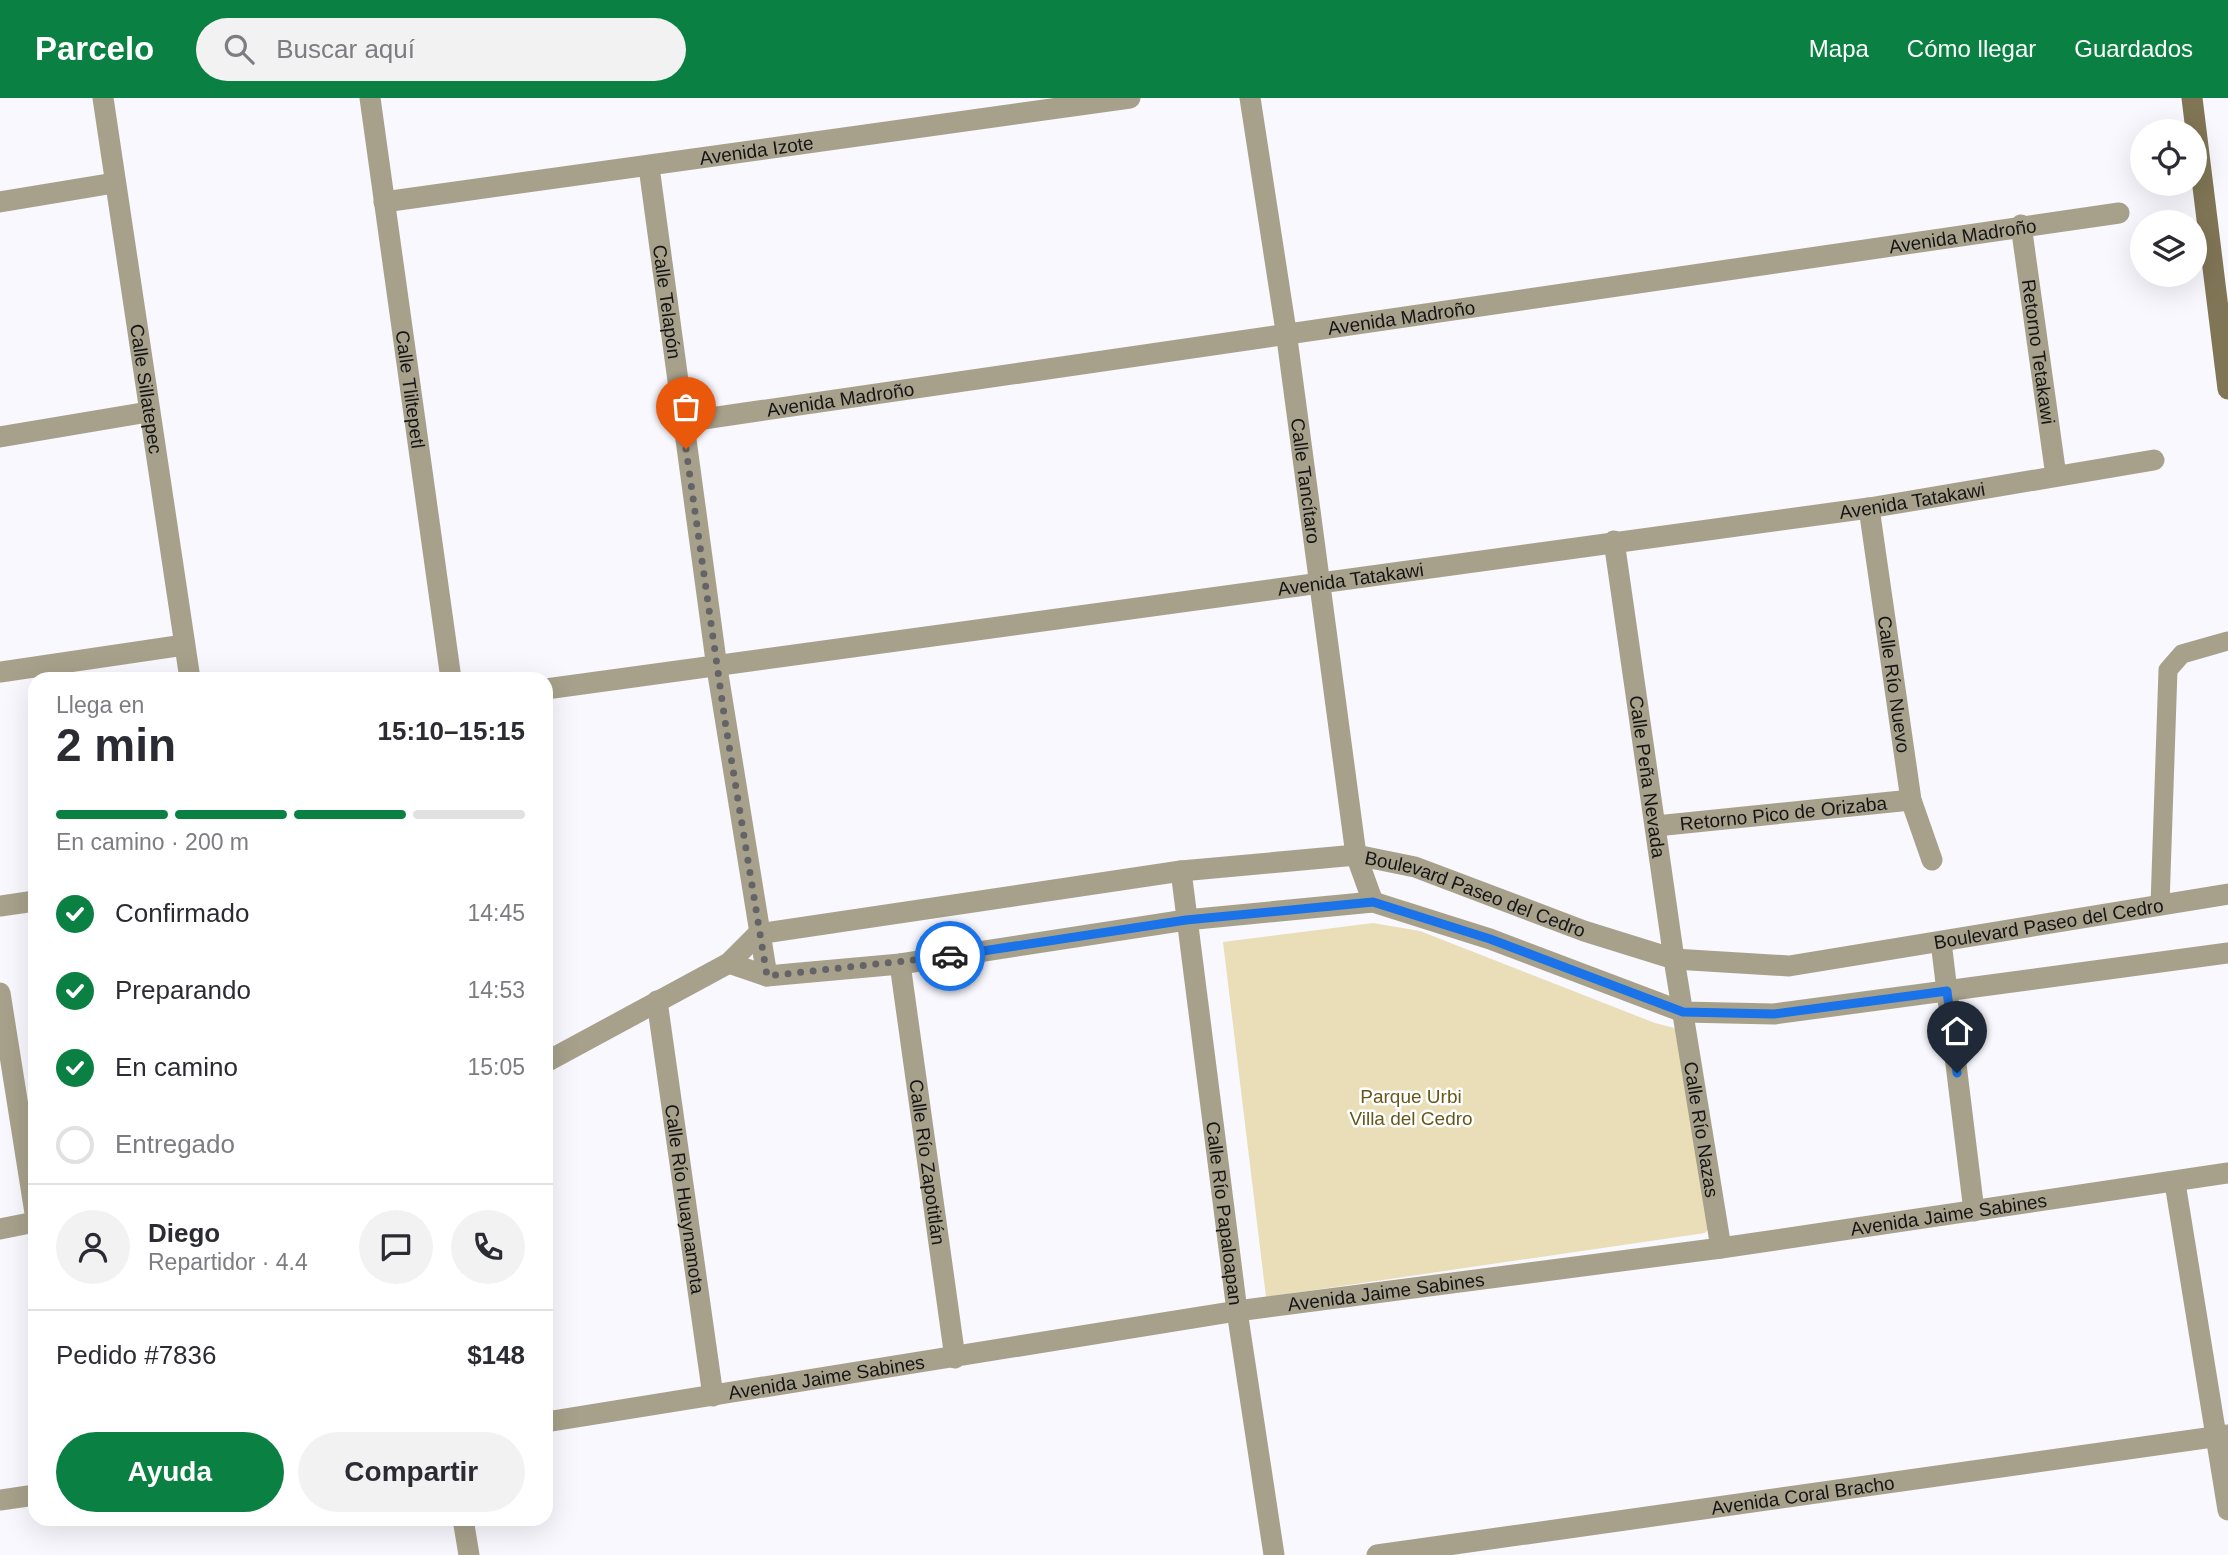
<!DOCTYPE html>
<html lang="es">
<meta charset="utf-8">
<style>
body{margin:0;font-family:Arial,sans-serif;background:#f2f2f3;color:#2b2b33;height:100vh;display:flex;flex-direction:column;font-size:26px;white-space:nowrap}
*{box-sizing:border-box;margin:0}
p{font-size:23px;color:#7c7c81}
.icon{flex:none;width:38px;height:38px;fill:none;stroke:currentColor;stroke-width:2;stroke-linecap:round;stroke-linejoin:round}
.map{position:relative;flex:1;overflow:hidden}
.panel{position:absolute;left:28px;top:574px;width:525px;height:854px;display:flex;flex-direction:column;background:#fff;border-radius:21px;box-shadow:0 7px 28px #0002}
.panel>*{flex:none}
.tools{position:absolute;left:2130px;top:21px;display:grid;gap:14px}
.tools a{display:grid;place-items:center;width:77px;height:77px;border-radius:50%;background:#fff;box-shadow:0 7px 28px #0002;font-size:35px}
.pin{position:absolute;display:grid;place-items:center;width:60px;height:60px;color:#fff;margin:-72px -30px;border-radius:50% 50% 50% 0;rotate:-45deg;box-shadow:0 0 7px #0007}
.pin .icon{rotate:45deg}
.courier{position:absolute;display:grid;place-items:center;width:70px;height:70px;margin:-35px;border:5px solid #1a73e8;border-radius:50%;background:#fff;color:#222;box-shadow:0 2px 9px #0007}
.headline em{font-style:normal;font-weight:800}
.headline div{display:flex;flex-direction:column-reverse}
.headline{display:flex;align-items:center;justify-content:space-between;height:119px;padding:0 28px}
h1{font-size:46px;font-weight:800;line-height:52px}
.bar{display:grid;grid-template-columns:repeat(4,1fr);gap:10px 7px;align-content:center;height:84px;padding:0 28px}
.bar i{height:9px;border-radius:5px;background:#e1e1e2}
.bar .current{background:#0b8043}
.bar p{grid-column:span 4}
.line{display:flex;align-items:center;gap:18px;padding:0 28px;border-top:2px solid #e1e1e2}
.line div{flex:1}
.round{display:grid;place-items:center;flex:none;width:74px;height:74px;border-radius:37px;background:#f2f2f3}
ol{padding:0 28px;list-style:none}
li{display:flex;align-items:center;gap:21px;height:77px}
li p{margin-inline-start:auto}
li .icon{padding:7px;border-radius:50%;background:#0b8043;color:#fff;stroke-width:4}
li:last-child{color:#7c7c81}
li i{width:38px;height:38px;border:4px solid #e1e1e2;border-radius:50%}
.cta{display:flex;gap:14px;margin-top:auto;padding:14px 28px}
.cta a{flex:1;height:80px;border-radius:42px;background:#0b8043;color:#fff;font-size:28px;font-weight:800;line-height:80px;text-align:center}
.cta a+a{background:#f2f2f3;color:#2b2b33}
header{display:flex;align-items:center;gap:42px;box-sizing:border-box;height:98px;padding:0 35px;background:#0b8043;color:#fff}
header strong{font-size:33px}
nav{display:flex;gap:38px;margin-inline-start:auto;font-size:24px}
.search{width:490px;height:63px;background:#f2f2f3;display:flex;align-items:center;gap:18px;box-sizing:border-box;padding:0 24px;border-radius:38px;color:#7c7c81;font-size:26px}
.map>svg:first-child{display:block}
.green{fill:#e9deb8}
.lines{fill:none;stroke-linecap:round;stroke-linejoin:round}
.lane{stroke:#a7a18b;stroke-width:19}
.street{stroke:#a7a18b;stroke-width:21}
.secondary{stroke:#807656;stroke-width:21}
.done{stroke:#646468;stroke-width:7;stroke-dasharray:0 12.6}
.route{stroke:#1a73e8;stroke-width:9}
.labels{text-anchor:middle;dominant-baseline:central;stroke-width:5;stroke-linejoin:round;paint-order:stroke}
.street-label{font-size:19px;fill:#151517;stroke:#fff}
.park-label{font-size:19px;fill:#67571b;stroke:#fff}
</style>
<header>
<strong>Parcelo</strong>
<div class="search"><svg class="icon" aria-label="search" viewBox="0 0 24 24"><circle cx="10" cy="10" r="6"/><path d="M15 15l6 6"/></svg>Buscar aquí</div>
<nav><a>Mapa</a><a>Cómo llegar</a><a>Guardados</a></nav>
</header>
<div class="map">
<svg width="2228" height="1457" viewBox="0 0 2228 1457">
<rect width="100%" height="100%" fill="#f8f8fe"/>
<!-- green -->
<path class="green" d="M1373,825L1420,833L1655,925L1682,932L1717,1121L1705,1135L1266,1199L1223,844Z"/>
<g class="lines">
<!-- lane -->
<path class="lane" d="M2160,807L2168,572L2182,556L2228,543"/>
<!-- street -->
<g class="street">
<path id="s1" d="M103,0L190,581"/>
<path id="s2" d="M370,0L451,581"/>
<path id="s3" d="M1250,0L1286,233L1356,757L1373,804"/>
<path id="s4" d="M649,69L717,570L767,878"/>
<path d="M0,104L114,85"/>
<path id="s5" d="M384,104L1130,0"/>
<path id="s6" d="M2021,127L2056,378"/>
<path id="s7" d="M683,324L2119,115"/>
<path d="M0,339L148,314"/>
<path id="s8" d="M1869,410L1911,702L1932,762"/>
<path id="s9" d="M1614,443L1674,861L1721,1150"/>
<path d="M0,574L184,547"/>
<path id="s10" d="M546,591L1869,410L2154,362"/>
<path id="s11" d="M1656,728L1911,702"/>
<path id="s12" d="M1181,773L1237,1213L1274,1457"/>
<path d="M0,808L35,803"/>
<path d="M1941,844L1974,1113"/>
<path d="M729,865L767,878L900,866L1186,822L1373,804L1490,841L1683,914L1774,916L2228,855"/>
<path id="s13" d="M900,866L955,1260"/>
<path d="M0,895L35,1115"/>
<path id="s14" d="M657,903L713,1298"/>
<path id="s15" d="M546,964L729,865L758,836L1181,773L1356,757L1415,769L1584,833L1674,861L1789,868L2228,796"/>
<path d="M2175,1085L2228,1412"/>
<path d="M0,1131L35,1124"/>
<path id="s16" d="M546,1324L1237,1213L1721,1150L2228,1075"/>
<path d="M0,1402L35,1397"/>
<path d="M463,1421L469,1457"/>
<path id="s17" d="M1377,1457L2228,1337"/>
</g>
<!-- secondary -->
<path class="secondary" d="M2192,0L2228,291"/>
</g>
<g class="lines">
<!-- done -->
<path class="done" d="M686,351L725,623L767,878L950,858"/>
<!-- route -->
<path class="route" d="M950,858L1186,822L1373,804L1490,841L1683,914L1774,916L1947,893L1957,975"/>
</g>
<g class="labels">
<!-- street labels -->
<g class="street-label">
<text stroke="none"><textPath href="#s5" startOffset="376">Avenida Izote</textPath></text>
<text stroke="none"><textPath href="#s7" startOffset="1293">Avenida Madroño</textPath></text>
<text stroke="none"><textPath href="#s4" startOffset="136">Calle Telapón</textPath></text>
<text stroke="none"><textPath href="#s7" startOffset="726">Avenida Madroño</textPath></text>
<text stroke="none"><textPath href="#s6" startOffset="128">Retorno Tetakawi</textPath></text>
<text stroke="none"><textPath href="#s1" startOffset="294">Calle Sillatepec</textPath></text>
<text stroke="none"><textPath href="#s2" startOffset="294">Calle Tliltepetl</textPath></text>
<text stroke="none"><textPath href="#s7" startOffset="159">Avenida Madroño</textPath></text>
<text stroke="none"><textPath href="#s3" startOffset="387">Calle Tancítaro</textPath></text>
<text stroke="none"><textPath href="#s10" startOffset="1379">Avenida Tatakawi</textPath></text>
<text stroke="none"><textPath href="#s10" startOffset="812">Avenida Tatakawi</textPath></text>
<text stroke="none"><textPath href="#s8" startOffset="178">Calle Río Nuevo</textPath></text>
<text stroke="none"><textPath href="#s9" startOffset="238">Calle Peña Nevada</textPath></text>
<text stroke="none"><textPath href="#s11" startOffset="128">Retorno Pico de Orizaba</textPath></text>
<text stroke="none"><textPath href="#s15" startOffset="978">Boulevard Paseo del Cedro</textPath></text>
<text stroke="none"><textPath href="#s15" startOffset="1566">Boulevard Paseo del Cedro</textPath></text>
<text stroke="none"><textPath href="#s9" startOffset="595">Calle Río Nazas</textPath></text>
<text stroke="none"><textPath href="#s13" startOffset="200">Calle Río Zapotitlán</textPath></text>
<text stroke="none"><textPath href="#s14" startOffset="200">Calle Río Huaynamota</textPath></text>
<text stroke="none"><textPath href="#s12" startOffset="345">Calle Río Papaloapan</textPath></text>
<text stroke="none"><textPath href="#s16" startOffset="1418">Avenida Jaime Sabines</textPath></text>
<text stroke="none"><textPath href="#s16" startOffset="850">Avenida Jaime Sabines</textPath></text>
<text stroke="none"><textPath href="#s16" startOffset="284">Avenida Jaime Sabines</textPath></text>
<text stroke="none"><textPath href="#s17" startOffset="430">Avenida Coral Bracho</textPath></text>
</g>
<!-- park labels -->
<g class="park-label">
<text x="1411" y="998">Parque Urbi<tspan x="1411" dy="22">Villa del Cedro</tspan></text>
</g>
</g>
</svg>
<div class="tools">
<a><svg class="icon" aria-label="locate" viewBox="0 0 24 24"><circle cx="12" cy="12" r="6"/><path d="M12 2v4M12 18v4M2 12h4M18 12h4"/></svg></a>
<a><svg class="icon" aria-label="layers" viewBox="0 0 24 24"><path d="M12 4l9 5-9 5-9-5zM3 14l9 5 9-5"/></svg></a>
</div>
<div class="pin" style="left:686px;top:351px;background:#ea580c"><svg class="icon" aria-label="bag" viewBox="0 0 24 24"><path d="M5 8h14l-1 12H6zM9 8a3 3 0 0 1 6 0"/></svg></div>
<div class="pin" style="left:1957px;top:975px;background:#1f2937"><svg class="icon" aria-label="home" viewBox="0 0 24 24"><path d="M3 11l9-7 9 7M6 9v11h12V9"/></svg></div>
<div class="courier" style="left:950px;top:858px"><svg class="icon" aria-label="car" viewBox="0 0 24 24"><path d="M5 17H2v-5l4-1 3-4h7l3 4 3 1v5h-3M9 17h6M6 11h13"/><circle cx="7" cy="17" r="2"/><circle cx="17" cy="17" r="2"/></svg></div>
<section class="panel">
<div class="headline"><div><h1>2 min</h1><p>Llega en</p></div><em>15:10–15:15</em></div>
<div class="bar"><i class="current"></i><i class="current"></i><i class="current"></i><i></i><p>En camino · 200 m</p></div>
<ol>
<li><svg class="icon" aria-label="check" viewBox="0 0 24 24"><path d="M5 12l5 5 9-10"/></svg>Confirmado<p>14:45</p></li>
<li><svg class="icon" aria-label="check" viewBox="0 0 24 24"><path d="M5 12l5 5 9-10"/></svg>Preparando<p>14:53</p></li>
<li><svg class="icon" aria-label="check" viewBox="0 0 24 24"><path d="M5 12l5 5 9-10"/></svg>En camino<p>15:05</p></li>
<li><i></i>Entregado</li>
</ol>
<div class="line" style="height:126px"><a class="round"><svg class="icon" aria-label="person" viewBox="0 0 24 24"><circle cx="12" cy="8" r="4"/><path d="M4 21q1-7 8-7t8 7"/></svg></a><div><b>Diego</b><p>Repartidor · 4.4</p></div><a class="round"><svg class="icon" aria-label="chat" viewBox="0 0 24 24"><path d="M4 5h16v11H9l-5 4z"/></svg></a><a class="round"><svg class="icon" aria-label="phone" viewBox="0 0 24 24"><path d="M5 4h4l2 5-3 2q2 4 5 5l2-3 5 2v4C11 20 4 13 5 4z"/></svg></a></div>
<div class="line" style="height:91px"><div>Pedido #7836</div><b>$148</b></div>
<div class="cta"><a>Ayuda</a><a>Compartir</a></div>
</section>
</div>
